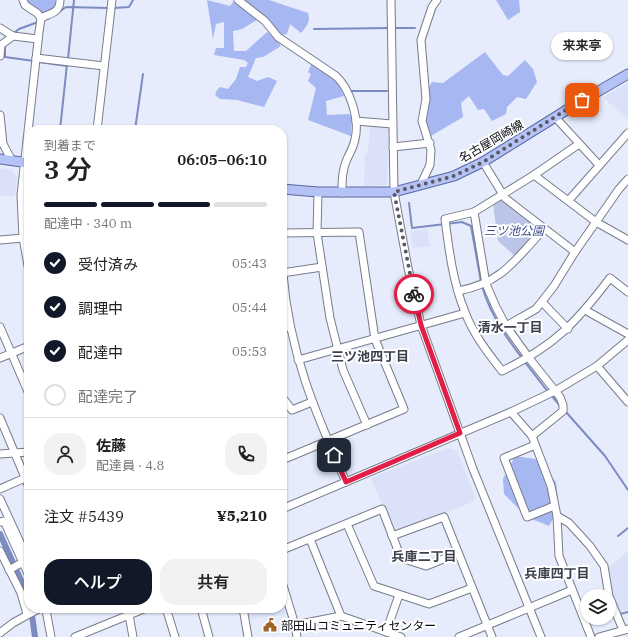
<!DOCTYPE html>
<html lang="ja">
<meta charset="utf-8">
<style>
body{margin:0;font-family:"IBM Plex Serif","Noto Sans JP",serif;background:#f2f2f2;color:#222;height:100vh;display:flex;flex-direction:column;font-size:15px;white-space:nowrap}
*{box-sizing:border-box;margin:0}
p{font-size:13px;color:#767676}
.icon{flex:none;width:22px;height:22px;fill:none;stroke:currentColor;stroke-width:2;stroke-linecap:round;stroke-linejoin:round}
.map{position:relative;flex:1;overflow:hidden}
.side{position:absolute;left:24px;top:125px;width:263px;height:488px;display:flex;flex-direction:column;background:#fff;border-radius:16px;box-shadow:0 1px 3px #0004}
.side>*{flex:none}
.tools{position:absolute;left:580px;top:589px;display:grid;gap:8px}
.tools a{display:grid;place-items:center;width:36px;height:36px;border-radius:50%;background:#fff;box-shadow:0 1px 3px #0004;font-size:20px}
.pin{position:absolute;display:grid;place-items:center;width:34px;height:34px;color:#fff;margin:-17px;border-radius:8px;box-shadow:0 2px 6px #0006}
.courier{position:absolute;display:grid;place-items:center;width:40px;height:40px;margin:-20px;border:3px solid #e11d48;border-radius:50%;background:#fff;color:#222;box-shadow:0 1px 5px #0007}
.bubble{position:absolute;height:28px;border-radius:14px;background:#fff;box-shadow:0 1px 3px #0004;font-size:13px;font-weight:600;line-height:28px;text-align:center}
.summary em{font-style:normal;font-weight:600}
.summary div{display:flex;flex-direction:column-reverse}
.summary{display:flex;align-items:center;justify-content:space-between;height:68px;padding:0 20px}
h1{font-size:26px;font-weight:600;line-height:30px}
.bar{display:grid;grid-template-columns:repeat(4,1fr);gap:6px 4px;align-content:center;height:48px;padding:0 20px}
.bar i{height:5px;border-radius:3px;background:#e0e0e0}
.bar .on{background:#111827}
.bar p{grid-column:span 4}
.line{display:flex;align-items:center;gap:10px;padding:0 20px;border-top:1px solid #e0e0e0}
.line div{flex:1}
.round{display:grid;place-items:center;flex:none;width:42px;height:42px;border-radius:16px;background:#f2f2f2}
ol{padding:0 20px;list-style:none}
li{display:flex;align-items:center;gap:12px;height:44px}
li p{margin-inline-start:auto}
li .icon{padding:4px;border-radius:50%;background:#111827;color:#fff;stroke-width:4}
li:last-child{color:#767676}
li i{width:22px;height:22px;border:2px solid #e0e0e0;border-radius:50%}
.button{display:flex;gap:8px;margin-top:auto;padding:8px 20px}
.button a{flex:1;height:46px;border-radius:16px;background:#111827;color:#fff;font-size:16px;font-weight:600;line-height:46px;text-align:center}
.button a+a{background:#f2f2f2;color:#222}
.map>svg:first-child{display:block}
.built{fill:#dae1f8}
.green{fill:#bac5e8}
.forest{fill:#a6b7f1}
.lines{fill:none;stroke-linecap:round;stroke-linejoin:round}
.stream{stroke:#7c8bc2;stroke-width:2}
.canal{stroke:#7c8bc2;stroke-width:6}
.minor-casing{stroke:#777c8a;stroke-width:9}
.major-casing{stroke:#5968a1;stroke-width:11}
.minor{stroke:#fff;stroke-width:7}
.major{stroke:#b5c2f5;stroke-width:9}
.done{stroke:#575a63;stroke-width:4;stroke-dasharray:0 7.2}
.route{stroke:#e11d48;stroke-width:5}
.labels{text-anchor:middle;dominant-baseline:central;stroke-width:4;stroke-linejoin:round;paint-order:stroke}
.street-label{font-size:12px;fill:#0a0b10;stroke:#fff}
.park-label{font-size:12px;font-style:italic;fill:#3b4a8f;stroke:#fff}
.poi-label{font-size:12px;fill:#0a0b10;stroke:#fff;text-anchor:start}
.neighbourhood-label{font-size:13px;font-weight:bold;fill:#3c404d;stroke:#fff}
</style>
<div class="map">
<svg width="628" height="637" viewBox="0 0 628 637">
<rect width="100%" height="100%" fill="#e7ecfc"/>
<!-- built -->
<g class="built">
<path d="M628,83V120L603,97Z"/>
<path d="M370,125L385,126L389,128L387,185L364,186L365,153H368Z"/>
<path d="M0,168L12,170L17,177L15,196H0Z"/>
<path d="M427,229L430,246L413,248L410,231Z"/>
<path d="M448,448L457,451L476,499L475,501L396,532L393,531L371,478Z"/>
<path d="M628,551V610L618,613L607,569Z"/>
<path d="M282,592L289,614L248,620L246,608H282Z"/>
</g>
<!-- green -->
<path class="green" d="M501,199L539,227L540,230L515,256L498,241L493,203Z"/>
<!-- forest -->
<g class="forest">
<path d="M26,0H55L56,8L43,13L29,6Z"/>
<path d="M207,0L230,6L234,1L254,14L257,20L242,29L233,31L234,51H246L267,32L275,37L281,46L263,57L256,58L248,77L257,81L268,77L277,81L264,107L237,100L220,99L215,95L217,90L220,87L228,89L236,79L240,67H246L248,63L244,60L214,55L216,48H224V22L216,24L213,39Z"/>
<path d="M243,0H269L308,13C311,22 306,27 301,33L290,24L287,34L282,35L267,18Z"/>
<path d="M496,0H519L520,12L508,20Z"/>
<path d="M485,52L503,75L508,76L525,60L533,69L537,82L526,99L517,97L507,107L506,114L492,121L484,109L478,110L469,96L461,103L463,117L431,136C423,122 423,97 432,82L443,83Z"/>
<path d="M312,62C327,72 337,79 344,96L326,101L327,115L349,114L352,117L351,136L308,120L316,88L308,81L311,74L308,72Z"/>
<path d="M515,456L535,459L556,482L559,508L549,526L527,517L504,494L503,479Z"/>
</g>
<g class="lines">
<!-- stream -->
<g class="stream">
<path d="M114,8L129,7L133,0"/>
<path d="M56,14L66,7L109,8"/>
<path d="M394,28H415"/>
<path d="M314,29L389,28"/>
<path d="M14,33L19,29L38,22"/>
<path d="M5,46V57L34,61"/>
<path d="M68,59L74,0"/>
<path d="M39,62L67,66"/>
<path d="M351,91H387"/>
<path d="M60,130L67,64"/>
<path d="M135,130L143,74"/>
<path d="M409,203L412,228L462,222L471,226L481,282"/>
<path d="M482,286C493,326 524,360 548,392"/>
<path d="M551,395L561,407"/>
<path d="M566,412L605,456L628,490"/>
<path d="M618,536L628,528"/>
<path d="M620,614L628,612"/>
</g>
<!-- canal -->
<g class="canal">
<path d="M0,534L29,598"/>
<path d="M31,608L35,637"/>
</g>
<!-- minor casing -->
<g class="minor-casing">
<g id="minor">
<path d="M23,0L25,5L37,13L41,18"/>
<path d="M238,0L265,21L278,37L336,76C350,89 360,120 355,139C354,146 350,153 347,159C342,170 342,181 342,193"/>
<path d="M391,0L394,192L408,268L421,325L473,469L541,637"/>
<path d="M0,28L13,36"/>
<path d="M0,56L1,45L13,36L38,39"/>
<path d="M36,58L104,66"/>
<path d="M0,115L3,144L12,161"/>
<path d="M555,117L599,165"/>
<path d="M356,121L392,124"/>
<path d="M97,130L112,0"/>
<path d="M579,144L534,175L474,212L445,219C449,250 453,283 465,312C473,334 488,353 502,371C554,346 575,324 610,278L628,292"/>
<path d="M393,147L430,143"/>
<path d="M483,162L505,198L575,252"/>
<path d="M534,175L596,222L628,240"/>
<path d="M421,184L430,165L431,150L422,121L426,99L421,40L432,7L437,0"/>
<path d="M318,192L317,233L330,318L343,370L367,425"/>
<path d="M569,200L628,133"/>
<path d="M474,212L486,284L496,307L506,326L529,358L560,397L563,405V411L532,436"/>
<path d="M282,233L359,232L375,339L404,409L282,460"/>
<path d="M0,240L23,238"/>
<path d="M29,271L23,238L21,195L39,32L41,18C51,13 60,13 60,0"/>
<path d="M282,273L322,267"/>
<path d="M283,274C289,351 315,412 346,482"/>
<path d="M458,291C502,283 515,260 544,229"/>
<path d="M542,302L568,329"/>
<path d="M585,310L628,334"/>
<path d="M506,326L536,309L554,286L575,252L619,189L628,179"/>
<path d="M0,327L29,394"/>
<path d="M282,329L290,326"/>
<path d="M0,358L29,346"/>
<path d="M298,360L465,313"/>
<path d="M597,366L628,402"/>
<path d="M282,397L292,410L312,402"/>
<path d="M511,412L532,436L551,486L557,516L559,556L591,637"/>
<path d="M0,418L29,487"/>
<path d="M535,445L504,458L527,517L554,506"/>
<path d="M0,454L29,452"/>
<path d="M0,489L25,478"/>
<path d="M0,499L29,562"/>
<path d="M282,509L511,412L555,391L597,366L628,340"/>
<path d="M557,516L569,523L590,546L604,566L609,596L623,630"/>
<path d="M0,522L4,521L29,576"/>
<path d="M347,524L374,586L429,604L472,588"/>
<path d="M392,536L444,517L492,637"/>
<path d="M310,539L341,616"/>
<path d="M282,550L382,509L401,558L426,566L458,553"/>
<path d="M0,551L21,593L27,614"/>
<path d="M9,570L23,562"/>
<path d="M282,582L295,625L297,637"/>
<path d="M44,608L46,610L51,637"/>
<path d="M166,608L175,637"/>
<path d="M201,608L209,637"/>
<path d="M243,608L248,637"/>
<path d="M129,615L133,637"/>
<path d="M295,625L341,616L401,637"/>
<path d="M386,632L399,595"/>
<path d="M0,633L13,623L40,608"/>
<path d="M75,637L146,608"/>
<path d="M459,637L572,590"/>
<path d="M599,637L628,629"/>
</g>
</g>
<!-- major casing -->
<g class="major-casing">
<g id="major">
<path d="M0,159L29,163"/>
<path d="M282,189L318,192H394L454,176L483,162L573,106L628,74"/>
</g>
</g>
<!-- minor -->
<use href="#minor" class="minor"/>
<!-- major -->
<use href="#major" class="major"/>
</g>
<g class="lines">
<!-- done -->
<path class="done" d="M414,294L394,192L454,176L483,162L582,100"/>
<!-- route -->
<path class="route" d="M334,455L346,482L460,433L421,325L414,294"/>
</g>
<!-- icons -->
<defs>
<g id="civic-bare" transform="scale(1.08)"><path d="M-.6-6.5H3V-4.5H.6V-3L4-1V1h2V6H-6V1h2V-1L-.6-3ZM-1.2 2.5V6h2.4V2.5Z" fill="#a06326" stroke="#fff" stroke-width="2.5" paint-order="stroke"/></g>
</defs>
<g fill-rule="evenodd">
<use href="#civic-bare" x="270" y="625"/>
</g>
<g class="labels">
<!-- street labels -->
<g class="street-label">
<text transform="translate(491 141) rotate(-30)">名古屋岡崎線</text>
</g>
<!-- park labels -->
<g class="park-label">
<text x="514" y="230">三ツ池公園</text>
</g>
<!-- poi labels -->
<g class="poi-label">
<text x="281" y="625">部田山コミュニティセンター</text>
</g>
<!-- neighbourhood labels -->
<g class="neighbourhood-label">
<text x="510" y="327">清水一丁目</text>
<text x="370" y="356">三ツ池四丁目</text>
<text x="424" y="556">兵庫二丁目</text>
<text x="557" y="573">兵庫四丁目</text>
</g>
</g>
</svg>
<div class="tools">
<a><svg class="icon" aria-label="layers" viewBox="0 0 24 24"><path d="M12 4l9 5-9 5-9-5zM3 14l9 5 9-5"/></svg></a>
</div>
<div class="pin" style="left:582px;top:100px;background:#ea580c"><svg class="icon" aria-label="bag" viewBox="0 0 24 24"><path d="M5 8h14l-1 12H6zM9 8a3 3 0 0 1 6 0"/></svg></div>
<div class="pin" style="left:334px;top:455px;background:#1f2937"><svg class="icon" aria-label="home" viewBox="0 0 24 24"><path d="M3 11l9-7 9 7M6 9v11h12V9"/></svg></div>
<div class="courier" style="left:414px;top:294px"><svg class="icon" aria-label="bike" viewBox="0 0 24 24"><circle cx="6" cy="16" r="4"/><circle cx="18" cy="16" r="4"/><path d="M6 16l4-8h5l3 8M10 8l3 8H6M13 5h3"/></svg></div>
<div class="bubble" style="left:551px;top:32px;width:62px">来来亭</div>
<section class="side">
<div class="summary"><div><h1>3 分</h1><p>到着まで</p></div><em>06:05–06:10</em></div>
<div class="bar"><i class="on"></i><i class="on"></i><i class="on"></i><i></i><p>配達中 · 340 m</p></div>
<ol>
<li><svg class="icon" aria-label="check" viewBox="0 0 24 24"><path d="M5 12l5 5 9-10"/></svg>受付済み<p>05:43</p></li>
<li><svg class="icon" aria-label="check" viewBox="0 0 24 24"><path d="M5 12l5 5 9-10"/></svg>調理中<p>05:44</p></li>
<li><svg class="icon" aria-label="check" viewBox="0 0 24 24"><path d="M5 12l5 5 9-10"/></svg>配達中<p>05:53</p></li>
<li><i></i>配達完了</li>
</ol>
<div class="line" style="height:72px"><a class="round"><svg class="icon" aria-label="person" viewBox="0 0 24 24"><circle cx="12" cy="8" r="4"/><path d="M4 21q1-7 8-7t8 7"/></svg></a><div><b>佐藤</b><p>配達員 · 4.8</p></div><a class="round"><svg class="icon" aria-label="phone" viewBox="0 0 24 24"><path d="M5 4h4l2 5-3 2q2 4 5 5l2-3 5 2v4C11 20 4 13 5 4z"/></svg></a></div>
<div class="line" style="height:52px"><div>注文 #5439</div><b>¥5,210</b></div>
<div class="button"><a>ヘルプ</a><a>共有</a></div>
</section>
</div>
